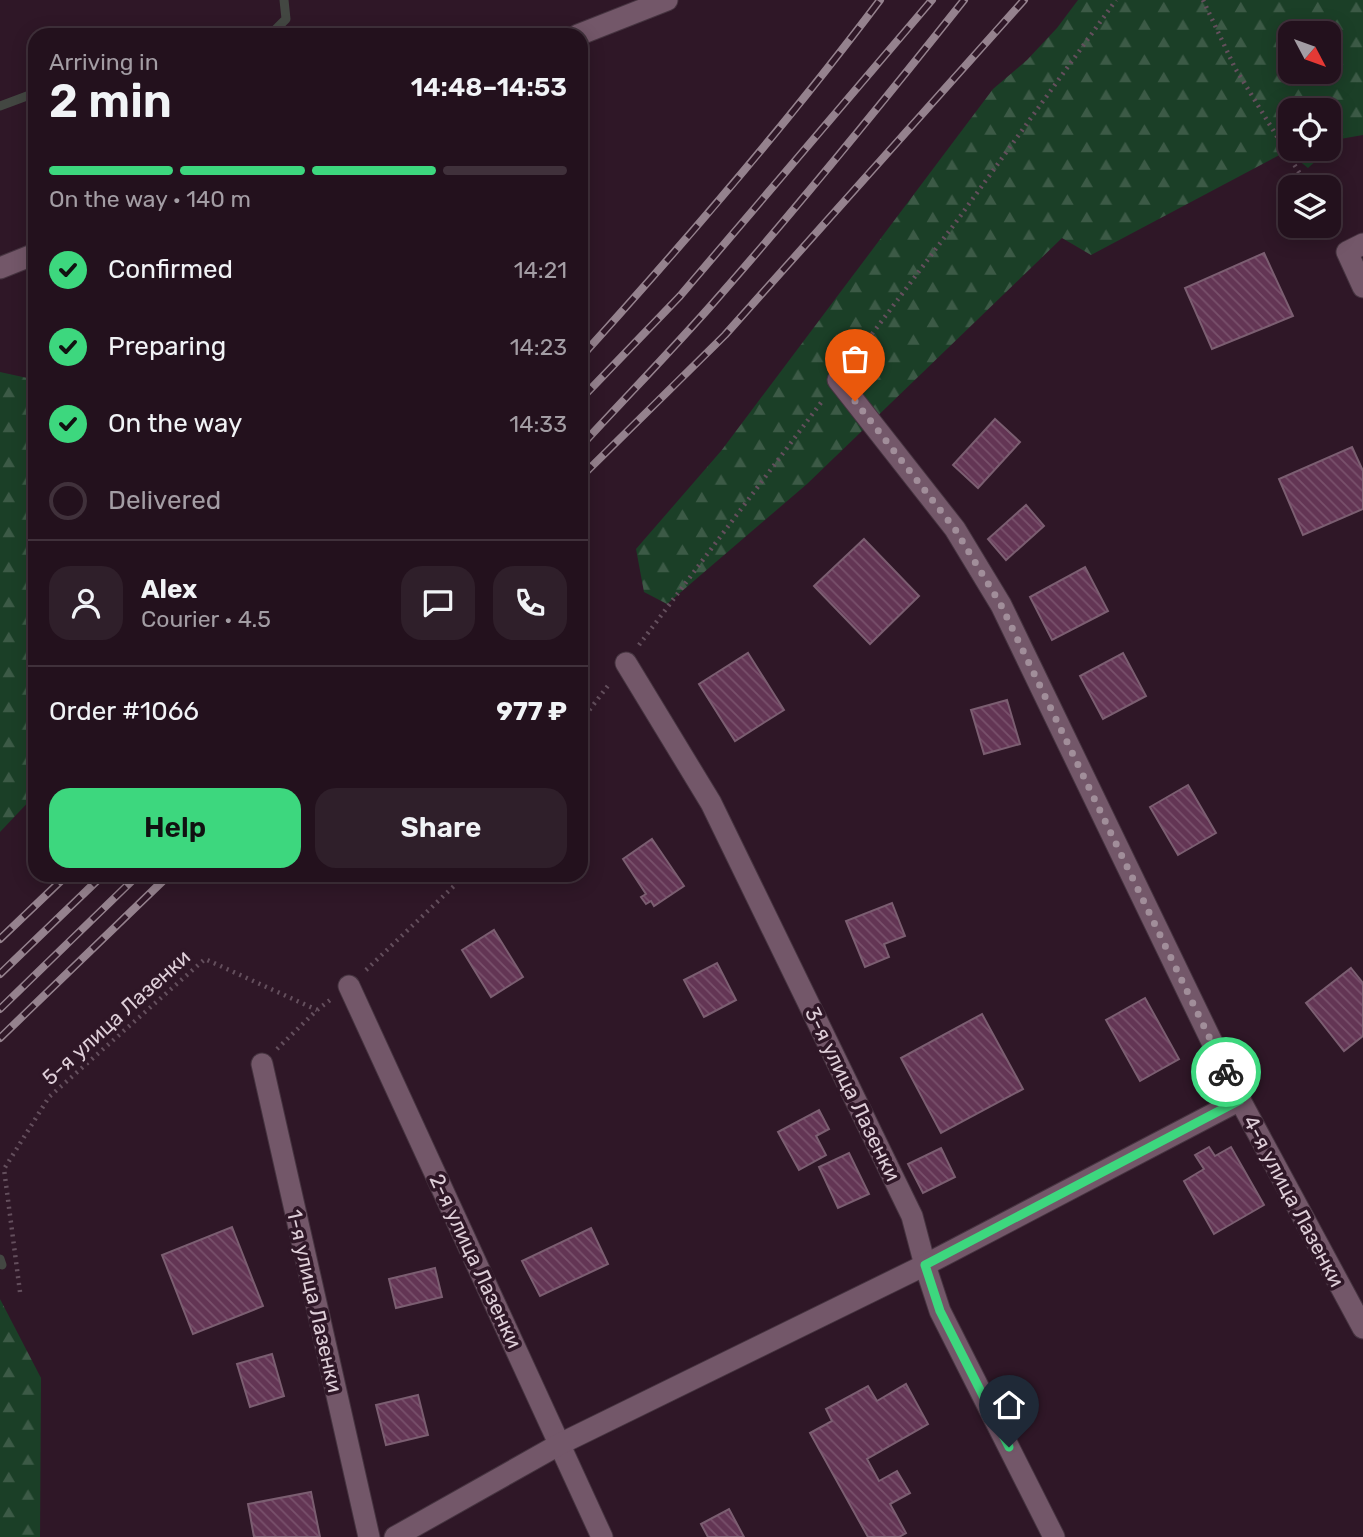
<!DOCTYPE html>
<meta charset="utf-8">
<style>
body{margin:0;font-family:Rubik,sans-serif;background:#2f1f2a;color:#f1f3f6;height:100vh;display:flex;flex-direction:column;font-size:26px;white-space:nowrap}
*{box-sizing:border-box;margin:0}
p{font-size:23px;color:#a39da4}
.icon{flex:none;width:38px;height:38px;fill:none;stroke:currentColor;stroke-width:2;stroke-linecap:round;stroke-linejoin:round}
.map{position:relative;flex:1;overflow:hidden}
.sheet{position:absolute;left:28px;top:28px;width:560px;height:854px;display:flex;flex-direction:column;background:#23111d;border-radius:21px;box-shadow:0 4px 18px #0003,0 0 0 2px #40313b}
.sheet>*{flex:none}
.needle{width:46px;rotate:131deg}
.tools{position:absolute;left:1278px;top:21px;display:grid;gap:14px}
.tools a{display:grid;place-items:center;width:63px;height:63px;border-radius:14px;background:#23111d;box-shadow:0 4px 18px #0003,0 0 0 2px #40313b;font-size:35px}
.pin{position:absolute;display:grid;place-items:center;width:60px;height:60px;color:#fff;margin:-72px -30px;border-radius:50% 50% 50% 0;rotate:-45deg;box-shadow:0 0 7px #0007}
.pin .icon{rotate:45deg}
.courier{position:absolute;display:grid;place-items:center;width:70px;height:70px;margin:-35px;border:5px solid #3dd77e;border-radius:50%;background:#fff;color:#222;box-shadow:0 2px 9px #0007}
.summary em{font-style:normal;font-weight:600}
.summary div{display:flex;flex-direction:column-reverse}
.summary{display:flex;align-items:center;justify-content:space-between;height:119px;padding:0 21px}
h1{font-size:46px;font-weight:600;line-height:52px}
.bar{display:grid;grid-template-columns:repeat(4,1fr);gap:10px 7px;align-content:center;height:84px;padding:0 21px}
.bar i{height:9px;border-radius:5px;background:#40313b}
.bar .active{background:#3dd77e}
.bar p{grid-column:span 4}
.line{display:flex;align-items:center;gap:18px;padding:0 21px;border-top:2px solid #40313b}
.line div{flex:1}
.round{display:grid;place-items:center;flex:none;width:74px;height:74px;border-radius:21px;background:#2f1f2a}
ol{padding:0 21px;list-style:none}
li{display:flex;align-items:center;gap:21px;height:77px}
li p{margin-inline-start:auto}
li .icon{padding:7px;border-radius:50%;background:#3dd77e;color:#111;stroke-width:4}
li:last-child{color:#a39da4}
li i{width:38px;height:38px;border:4px solid #40313b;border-radius:50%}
.primary-button{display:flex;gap:14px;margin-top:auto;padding:14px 21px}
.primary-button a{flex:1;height:80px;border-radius:21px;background:#3dd77e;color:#111;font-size:28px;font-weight:600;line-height:80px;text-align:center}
.primary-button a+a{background:#2f1f2a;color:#f1f3f6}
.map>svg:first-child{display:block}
.forest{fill:url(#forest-firs);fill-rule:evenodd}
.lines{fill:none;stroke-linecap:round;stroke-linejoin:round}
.stream{stroke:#434742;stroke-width:9}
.building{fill:url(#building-back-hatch);stroke:#7b5e71;stroke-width:2}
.street-casing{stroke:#463440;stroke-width:23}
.path{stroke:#644f5d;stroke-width:4.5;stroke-dasharray:2 5;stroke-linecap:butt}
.street{stroke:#735769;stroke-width:21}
.rail-casing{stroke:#95828e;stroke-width:8}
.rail{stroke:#2f1727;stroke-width:5;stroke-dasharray:16;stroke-linecap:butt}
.done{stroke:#a18e9a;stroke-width:7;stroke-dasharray:0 12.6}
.route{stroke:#3dd77e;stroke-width:9}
.labels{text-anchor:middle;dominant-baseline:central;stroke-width:7;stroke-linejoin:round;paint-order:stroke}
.street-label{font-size:21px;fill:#deced8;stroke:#2f1727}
</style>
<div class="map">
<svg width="1363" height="1537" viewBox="0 0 1363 1537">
<defs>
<pattern id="forest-firs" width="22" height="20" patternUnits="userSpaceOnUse" patternTransform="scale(1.75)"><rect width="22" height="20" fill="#1b3f27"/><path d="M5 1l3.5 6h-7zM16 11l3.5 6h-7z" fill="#3c5a46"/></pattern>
<pattern id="building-back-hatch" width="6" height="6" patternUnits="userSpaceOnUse" patternTransform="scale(1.75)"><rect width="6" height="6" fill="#633554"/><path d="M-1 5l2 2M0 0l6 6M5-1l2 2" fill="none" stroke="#79516c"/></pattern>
</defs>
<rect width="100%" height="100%" fill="#2f1727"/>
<!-- forest -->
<g class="forest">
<path d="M1078,0H1363V135L1340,139L1308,168L1287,151L1091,255L1062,238L807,484L667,604L644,592L636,549L721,451L993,89L1027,60L1057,28ZM1290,33H1328V72H1290ZM1290,110H1328V149H1290Z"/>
<path d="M0,372L32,379L35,389V795L0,832Z"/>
<path d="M0,1299L41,1378L40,1537H0Z"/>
</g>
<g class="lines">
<!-- stream -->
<g class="stream">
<path d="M270,35L286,19L284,0"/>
<path d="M0,106L35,93"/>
<path d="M0,1259L2,1265"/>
</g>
</g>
<!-- building -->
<g class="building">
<path d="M1264,253L1293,316L1212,349L1185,288Z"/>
<path d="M995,419L1020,442L978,488L953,465Z"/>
<path d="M1352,447L1363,471V509L1303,535L1279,479Z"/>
<path d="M1026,505L1044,526L1006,560L988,539Z"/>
<path d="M864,539L919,596L870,644L814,586Z"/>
<path d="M1085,567L1108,611L1052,640L1030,597Z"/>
<path d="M748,653L784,710L735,741L699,684Z"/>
<path d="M1123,653L1146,696L1103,719L1080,676Z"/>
<path d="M1007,700L1020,744L984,754L971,710Z"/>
<path d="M1188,785L1216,833L1178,855L1150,807Z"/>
<path d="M652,839L684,886L654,906L651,901L646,904L641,897L646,894L623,859Z"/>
<path d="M892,903L905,936L884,944L889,957L865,967L846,921Z"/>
<path d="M494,930L523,977L491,997L462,950Z"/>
<path d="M717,963L736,1000L704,1017L684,980Z"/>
<path d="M1351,968L1363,983V1036L1344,1051L1306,1003Z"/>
<path d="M1145,998L1179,1059L1140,1081L1106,1020Z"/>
<path d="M982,1014L1023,1089L941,1133L901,1058Z"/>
<path d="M819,1110L829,1129L816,1136L826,1155L799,1170L778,1132Z"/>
<path d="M1209,1147L1215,1156L1231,1147L1264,1205L1214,1234L1184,1181L1204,1169L1195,1155Z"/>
<path d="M941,1148L955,1177L923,1193L908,1164Z"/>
<path d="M849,1153L869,1194L838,1208L819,1167Z"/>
<path d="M232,1227L263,1306L193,1334L162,1255Z"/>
<path d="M591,1228L608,1264L540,1296L522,1261Z"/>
<path d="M435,1268L442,1297L396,1308L389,1279Z"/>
<path d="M272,1354L284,1396L250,1407L237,1364Z"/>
<path d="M906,1384L928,1424L867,1459L879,1481L897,1471L910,1493L890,1504L906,1533L899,1537H868L810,1433L832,1421L826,1409L868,1386L877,1401Z"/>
<path d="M418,1395L428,1435L386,1445L376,1405Z"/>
<path d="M311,1492L320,1537H254L248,1504Z"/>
<path d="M729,1509L744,1537H708L701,1524Z"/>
</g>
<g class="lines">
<!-- street casing -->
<g class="street-casing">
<g id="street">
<path d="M578,35L667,0"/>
<path d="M1363,244L1347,252L1363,287"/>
<path d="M0,268L35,254"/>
<path d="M838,380L955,529L1001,605L1240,1100L1363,1328"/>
<path d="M626,663L711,803L912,1216L925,1265L940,1311L1054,1537"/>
<path d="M349,986L602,1537"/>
<path d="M262,1064L369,1537"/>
<path d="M395,1537L560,1444L925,1265L1240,1100"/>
</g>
</g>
<!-- path -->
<g class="path">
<path d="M1203,0L1235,68L1308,187"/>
<path d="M1328,221L1335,232"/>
<path d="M851,362L956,222L1116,0"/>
<path d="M639,645L823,400"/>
<path d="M581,721L610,683"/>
<path d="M366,970L455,885L463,875"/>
<path d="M277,1049L317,1010L330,1000"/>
<path d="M20,1292L4,1169L49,1097L205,959L317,1010"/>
</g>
<!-- street -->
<use href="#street" class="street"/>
<!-- rail casing -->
<g class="rail-casing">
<g id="rail">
<path d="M581,357C685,242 787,124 880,0"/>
<path d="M581,399L680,296L932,0"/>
<path d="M581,446C626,397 672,350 715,301C801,203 883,102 964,0"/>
<path d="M581,477L725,335L1024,0"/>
<path d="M0,939L67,875"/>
<path d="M0,974L103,875"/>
<path d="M0,1009L138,875"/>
<path d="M0,1038L169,875"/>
</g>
</g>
<!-- rail -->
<use href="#rail" class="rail"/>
</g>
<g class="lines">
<!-- done -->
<path class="done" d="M855,401L955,529L1001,605L1226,1072"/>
<!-- route -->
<path class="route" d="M1009,1447L940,1311L925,1265L1240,1100L1226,1072"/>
</g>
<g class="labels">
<!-- street labels -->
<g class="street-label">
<text transform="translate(116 1017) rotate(-42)">5-я улица Лазенки</text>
<text transform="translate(853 1094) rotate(64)">3-я улица Лазенки</text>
<text transform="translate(1294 1201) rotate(62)">4-я улица Лазенки</text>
<text transform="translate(476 1261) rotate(65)">2-я улица Лазенки</text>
<text transform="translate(315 1301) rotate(77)">1-я улица Лазенки</text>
</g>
</g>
</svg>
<div class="tools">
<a><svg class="needle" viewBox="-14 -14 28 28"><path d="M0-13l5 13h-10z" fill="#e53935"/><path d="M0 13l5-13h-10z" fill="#a39da4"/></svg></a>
<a><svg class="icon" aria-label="locate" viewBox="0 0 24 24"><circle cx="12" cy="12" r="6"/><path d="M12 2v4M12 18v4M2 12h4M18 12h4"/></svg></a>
<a><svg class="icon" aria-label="layers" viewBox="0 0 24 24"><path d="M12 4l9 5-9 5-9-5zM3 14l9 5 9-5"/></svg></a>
</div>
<div class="pin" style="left:855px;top:401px;background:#ea580c"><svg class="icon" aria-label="bag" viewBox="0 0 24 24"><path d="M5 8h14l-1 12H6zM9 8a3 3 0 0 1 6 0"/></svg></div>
<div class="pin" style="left:1009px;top:1447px;background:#1f2937"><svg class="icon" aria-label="home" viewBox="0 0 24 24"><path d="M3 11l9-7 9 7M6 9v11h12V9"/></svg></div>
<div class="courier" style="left:1226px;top:1072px"><svg class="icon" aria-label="bike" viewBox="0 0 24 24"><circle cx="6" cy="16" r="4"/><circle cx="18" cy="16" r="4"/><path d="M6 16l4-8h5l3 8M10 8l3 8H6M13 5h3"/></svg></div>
<section class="sheet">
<div class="summary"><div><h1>2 min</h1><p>Arriving in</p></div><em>14:48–14:53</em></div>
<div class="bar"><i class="active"></i><i class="active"></i><i class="active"></i><i></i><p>On the way · 140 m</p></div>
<ol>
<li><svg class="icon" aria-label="check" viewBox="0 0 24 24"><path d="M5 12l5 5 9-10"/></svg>Confirmed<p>14:21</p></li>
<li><svg class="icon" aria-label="check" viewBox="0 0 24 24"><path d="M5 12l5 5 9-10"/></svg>Preparing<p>14:23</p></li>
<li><svg class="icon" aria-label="check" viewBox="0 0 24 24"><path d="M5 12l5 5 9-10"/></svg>On the way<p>14:33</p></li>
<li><i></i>Delivered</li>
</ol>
<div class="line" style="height:126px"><a class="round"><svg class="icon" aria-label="person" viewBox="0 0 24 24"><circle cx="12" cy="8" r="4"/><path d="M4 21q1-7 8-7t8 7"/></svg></a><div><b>Alex</b><p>Courier · 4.5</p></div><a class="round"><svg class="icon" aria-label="chat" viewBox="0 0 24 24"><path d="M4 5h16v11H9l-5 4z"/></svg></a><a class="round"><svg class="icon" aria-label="phone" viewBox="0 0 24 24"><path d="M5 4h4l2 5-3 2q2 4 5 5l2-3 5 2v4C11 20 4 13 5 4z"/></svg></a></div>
<div class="line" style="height:91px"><div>Order #1066</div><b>977 ₽</b></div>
<div class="primary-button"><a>Help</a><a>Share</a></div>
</section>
</div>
